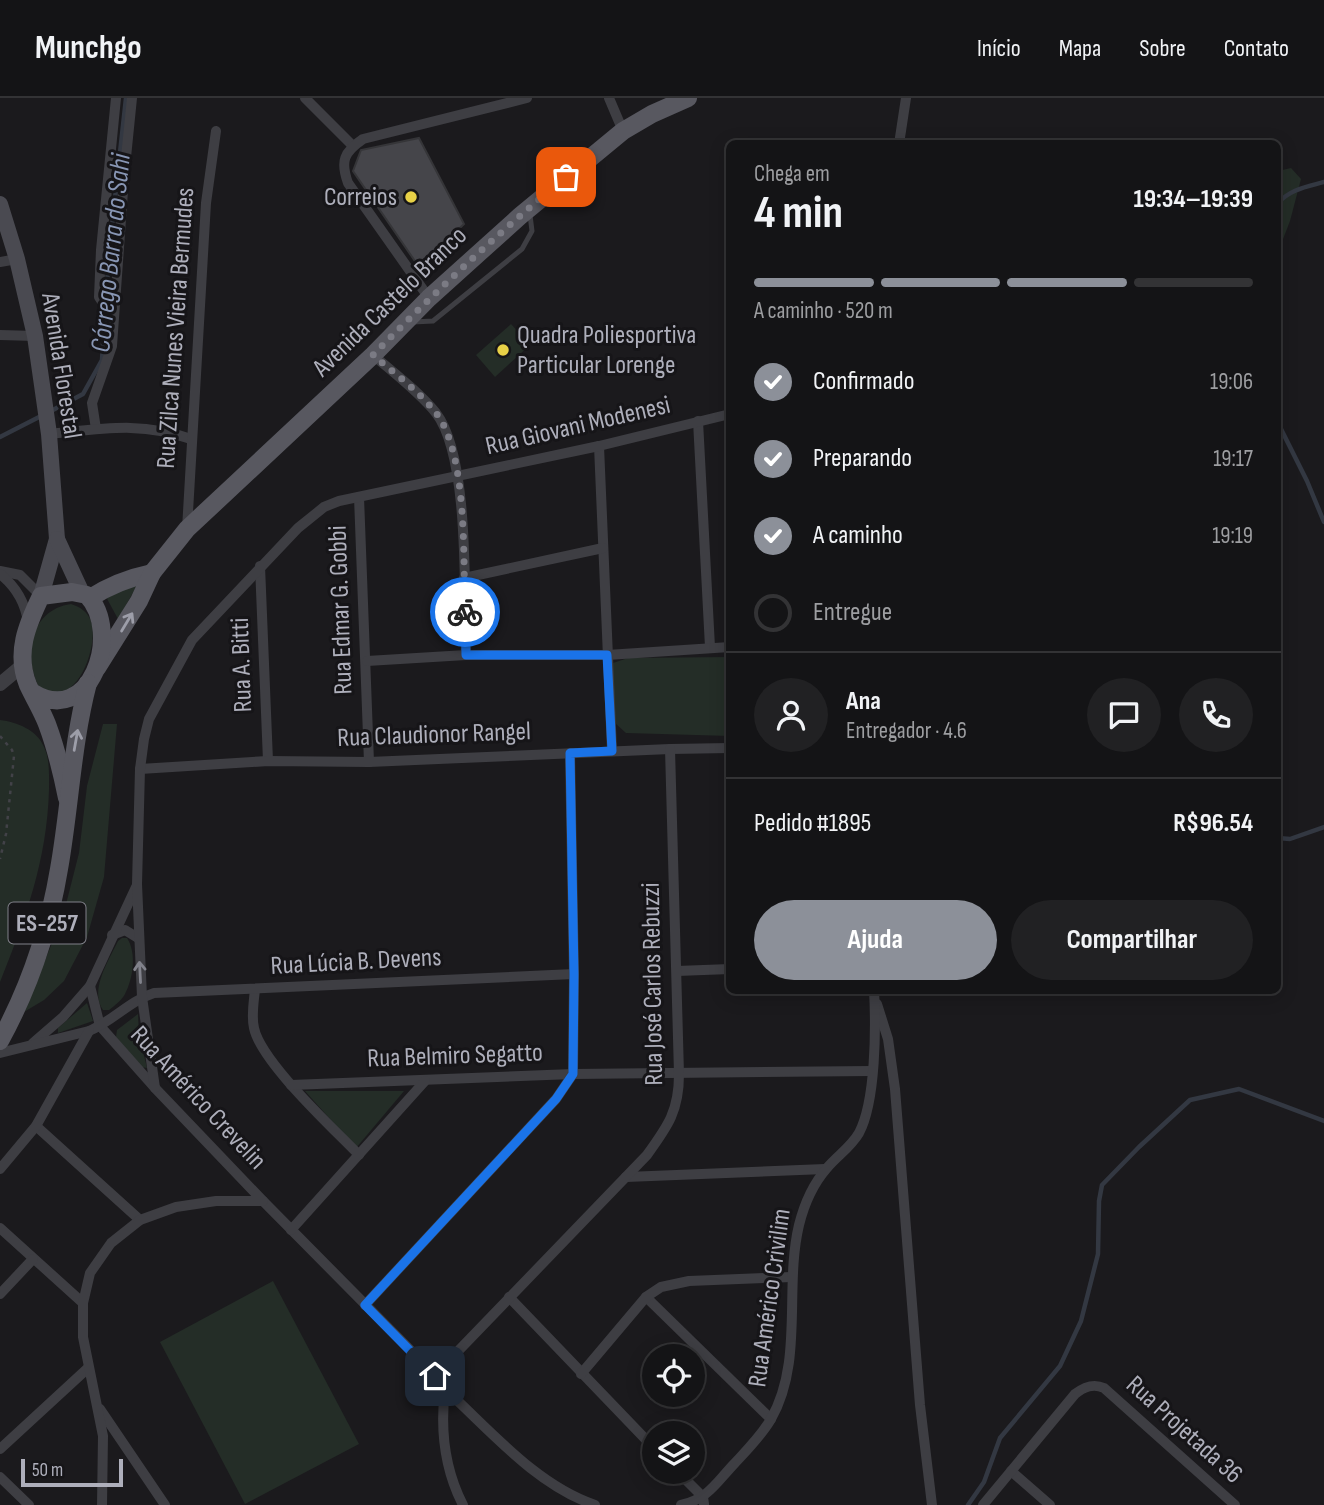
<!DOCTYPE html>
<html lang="pt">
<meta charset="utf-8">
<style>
body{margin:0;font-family:"Sofia Sans Condensed",sans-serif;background:#212123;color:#f1f3f6;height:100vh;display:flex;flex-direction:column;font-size:26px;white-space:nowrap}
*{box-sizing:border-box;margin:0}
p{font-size:23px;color:#9d9ea1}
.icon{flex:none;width:38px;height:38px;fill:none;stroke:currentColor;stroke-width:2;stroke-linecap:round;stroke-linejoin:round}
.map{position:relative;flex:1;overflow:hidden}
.side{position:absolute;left:726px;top:42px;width:555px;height:854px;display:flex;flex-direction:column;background:#141416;border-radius:10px;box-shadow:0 4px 18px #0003,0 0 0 2px #333335}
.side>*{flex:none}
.buttons{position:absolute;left:642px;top:1246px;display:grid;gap:14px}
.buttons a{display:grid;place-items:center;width:63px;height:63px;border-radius:50%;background:#141416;box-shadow:0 4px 18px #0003,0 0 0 2px #333335;font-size:35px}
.scale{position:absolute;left:21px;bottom:18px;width:102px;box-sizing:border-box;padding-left:7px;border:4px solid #aeafbb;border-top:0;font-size:19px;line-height:24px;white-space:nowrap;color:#aeafbb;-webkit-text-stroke:5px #161518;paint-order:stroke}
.pin{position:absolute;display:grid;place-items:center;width:60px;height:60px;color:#fff;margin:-30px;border-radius:14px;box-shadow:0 4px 10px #0006}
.courier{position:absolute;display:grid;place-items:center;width:70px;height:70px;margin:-35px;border:5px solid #1a73e8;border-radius:50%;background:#fff;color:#222;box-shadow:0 2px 9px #0007}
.head em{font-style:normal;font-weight:700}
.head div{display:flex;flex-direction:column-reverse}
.head{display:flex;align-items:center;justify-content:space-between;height:119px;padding:0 28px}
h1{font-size:46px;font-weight:700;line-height:52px}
.bar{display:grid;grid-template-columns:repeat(4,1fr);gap:10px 7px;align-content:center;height:84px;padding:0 28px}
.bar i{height:9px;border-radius:5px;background:#333335}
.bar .selected{background:#8c9099}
.bar p{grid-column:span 4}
.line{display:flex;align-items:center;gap:18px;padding:0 28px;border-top:2px solid #333335}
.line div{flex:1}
.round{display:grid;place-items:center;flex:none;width:74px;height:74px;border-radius:37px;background:#212123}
ol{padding:0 28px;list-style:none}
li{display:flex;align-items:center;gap:21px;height:77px}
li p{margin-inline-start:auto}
li .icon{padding:7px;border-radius:50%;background:#8c9099;color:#fff;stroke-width:4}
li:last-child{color:#9d9ea1}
li i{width:38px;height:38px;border:4px solid #333335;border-radius:50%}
.button{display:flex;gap:14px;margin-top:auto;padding:14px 28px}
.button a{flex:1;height:80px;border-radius:42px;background:#8c9099;color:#fff;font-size:28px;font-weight:700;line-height:80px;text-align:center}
.button a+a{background:#212123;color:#f1f3f6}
header{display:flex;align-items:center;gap:42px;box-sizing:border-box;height:98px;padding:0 35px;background:#141416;border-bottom:2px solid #333335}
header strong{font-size:33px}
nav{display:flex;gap:38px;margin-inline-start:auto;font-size:24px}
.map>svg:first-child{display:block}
.green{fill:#242d27}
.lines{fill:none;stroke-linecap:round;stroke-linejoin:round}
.stream{stroke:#333842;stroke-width:4.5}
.building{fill:#45454a;stroke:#353538;stroke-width:2}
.path{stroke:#424248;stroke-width:2.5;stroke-dasharray:3.5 5;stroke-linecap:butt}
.service{stroke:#3e3e43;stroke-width:5}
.minor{stroke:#3e3e43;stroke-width:10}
.tertiary{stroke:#3e3e43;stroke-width:14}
.secondary{stroke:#4a4a51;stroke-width:16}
.primary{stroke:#585860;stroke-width:18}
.oneway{stroke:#9d9ea9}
.oneway2{stroke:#81828b}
.done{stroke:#7b7b84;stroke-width:7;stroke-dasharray:0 12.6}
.route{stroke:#1a73e8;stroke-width:9}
.poi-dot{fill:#e8d147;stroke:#161518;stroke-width:2.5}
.labels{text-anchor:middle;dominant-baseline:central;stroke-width:6;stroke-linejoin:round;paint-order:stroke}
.shield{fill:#161518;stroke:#80818a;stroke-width:2}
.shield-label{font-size:24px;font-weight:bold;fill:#aeafbb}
.poi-label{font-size:26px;fill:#aeafbb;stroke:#161518;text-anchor:end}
.street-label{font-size:26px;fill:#aeafbb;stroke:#161518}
.water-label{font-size:28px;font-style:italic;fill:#8896b4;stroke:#161518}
</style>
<header>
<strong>Munchgo</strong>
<nav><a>Início</a><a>Mapa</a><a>Sobre</a><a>Contato</a></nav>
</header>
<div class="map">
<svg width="1324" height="1407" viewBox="0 0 1324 1407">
<rect width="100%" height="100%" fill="#1b1a1d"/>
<!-- green -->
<g class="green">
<path d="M1291,70L1301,81L1290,123L1278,154V73Z"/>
<path d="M511,226L530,247L495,279L476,257Z"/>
<path d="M138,486L118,521L105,497Z"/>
<path d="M71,506C80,509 87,513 91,523C98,542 84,588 62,594C56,595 47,593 41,592C22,560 29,512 71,506Z"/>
<path d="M730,559V638L626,635L615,625L613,565L628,560Z"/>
<path d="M0,622C17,624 37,632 44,649C50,661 49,678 49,692C47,762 26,819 0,884Z"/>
<path d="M103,626H117L104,779L87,839L64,883L44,902L24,914L63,818L79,755L87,688Z"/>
<path d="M122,840H127C137,855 133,881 125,896C122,902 114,908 109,912H103C89,892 109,862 118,843Z"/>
<path d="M87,905L93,923L58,935V930Z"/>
<path d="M138,916L139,936L147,970L141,969L116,939L117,932Z"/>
<path d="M305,993H404L356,1050Z"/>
<path d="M273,1183L359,1346L245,1406L160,1244Z"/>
</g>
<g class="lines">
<!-- stream -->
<g class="stream">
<path d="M1278,105C1291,91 1306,89 1324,84"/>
<path d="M51,313L83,296L102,262L109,155L126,0"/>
<path d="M1278,325L1307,383L1324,424"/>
<path d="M0,339L43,317"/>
<path d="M1278,740L1290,741L1324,729"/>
<path d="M968,1407L984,1384L1000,1340L1060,1268L1081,1223L1098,1156L1099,1103L1102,1087L1139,1049L1190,1002L1239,991L1324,1023"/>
</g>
</g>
<!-- building -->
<path class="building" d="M419,40L464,126L419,169L353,73L361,52Z"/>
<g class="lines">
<!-- path -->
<path class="path" d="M0,638L12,652L14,658L6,736L0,761"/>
<!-- service -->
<path class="service" d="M413,224L433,223L522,151L532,133L530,117"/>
<!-- minor -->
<g class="minor">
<path d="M305,0L353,48"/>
<path d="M609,0L623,33"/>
<path d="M899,46L906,0"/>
<path d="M0,164L17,161"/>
<path d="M429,200L348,85C340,63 344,54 363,41L527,0"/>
<path d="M114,206L103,205L99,199L101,152L116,0"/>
<path d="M0,237L35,238"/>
<path d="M373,257C394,275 418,293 436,315C470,359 464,499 466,557"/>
<path d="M698,323L710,549"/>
<path d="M96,331L92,305L112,248L124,79L132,0"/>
<path d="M49,336C102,331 140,323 191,341"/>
<path d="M599,348L612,653"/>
<path d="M359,399L369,664"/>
<path d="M187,431L206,105L216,33"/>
<path d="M260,468L268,663"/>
<path d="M0,473L20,477L41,498"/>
<path d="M0,476C15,488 25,504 28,524"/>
<path d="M464,480L603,450"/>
<path d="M367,563L466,557H607L730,549"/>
<path d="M140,671L268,663L369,664L670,651L730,650"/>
<path d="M112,837L125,832L138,840"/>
<path d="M677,873L730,871"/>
<path d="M90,888L100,928L155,990L263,1103L435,1277L445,1291C490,1332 536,1387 595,1407"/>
<path d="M255,891C254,903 251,918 254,930C261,964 333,1030 359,1057"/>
<path d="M877,906L888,941L895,991L920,1307L932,1407"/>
<path d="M33,945L63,919L90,888L136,789"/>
<path d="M0,955L89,933C113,923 129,903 154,895L574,876"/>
<path d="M291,987L573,976L872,973"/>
<path d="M155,990L142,899L137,786L140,671L144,641L149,621L192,542L298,430L324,409L339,403L599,348L730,316"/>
<path d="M36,1028L140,1122"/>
<path d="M0,1071L36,1028L89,933"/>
<path d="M626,1079L825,1071"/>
<path d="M0,1130L83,1205"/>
<path d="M291,1132L425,983"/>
<path d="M0,1196L33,1161"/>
<path d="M509,1199L654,1350"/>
<path d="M646,1199L771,1321"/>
<path d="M365,1207L556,1001L573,976L574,876L570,655"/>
<path d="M581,1276L646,1199L661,1189L689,1183L791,1179"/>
<path d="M435,1277L647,1057C668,1028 679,1013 679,976L670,651"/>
<path d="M445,1291C440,1332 444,1370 463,1407"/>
<path d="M100,1311L165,1407"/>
<path d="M0,1351L88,1270"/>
<path d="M1011,1373L1050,1407"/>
<path d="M678,1374L703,1399L704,1406"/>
<path d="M0,1379L29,1407"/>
<path d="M102,1407L103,1338L83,1239V1205L90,1175L111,1145L140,1122L176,1109L216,1103H263"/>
<path d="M681,1407C708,1401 716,1385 734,1366C747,1352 762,1337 771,1321C804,1263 784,1190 799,1127C804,1107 813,1086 827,1070C837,1058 851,1049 859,1035C876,1003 876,929 874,892"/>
<path d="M983,1407L1075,1296C1084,1289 1093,1285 1104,1290L1235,1407"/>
</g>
<!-- tertiary -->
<path class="tertiary" d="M0,586L23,567"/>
<!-- secondary -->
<g class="secondary">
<path d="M0,106L17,161L35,238L49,336L57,441L41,498"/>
<path d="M57,441L82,495"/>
</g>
<!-- primary -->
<g class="primary">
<path d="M90,500C110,487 128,480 152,475"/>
<path d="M97,570L139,503L152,475L187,431L373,257L429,200L520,118L623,33L652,16L688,0"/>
<path d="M32,594C90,631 123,535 87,497L72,494L41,498C27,527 15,555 28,587C34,600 42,613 47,626C56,650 62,675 67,700"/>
<path d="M0,943C29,890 49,831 59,771C70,709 72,646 88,585"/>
</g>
</g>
<!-- one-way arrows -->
<defs><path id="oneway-shaft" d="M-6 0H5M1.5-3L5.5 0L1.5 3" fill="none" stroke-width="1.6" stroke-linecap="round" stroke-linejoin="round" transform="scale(1.75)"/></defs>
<g class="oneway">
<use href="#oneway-shaft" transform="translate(127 524) rotate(-59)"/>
<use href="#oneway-shaft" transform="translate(76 642) rotate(-80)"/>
</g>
<use class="oneway2" href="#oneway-shaft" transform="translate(140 874) rotate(-93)"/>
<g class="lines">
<!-- done -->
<path class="done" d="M465,514C463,463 468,356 436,315C419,293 394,275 373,257C435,194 498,135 566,79"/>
<!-- route -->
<path class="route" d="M435,1278L365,1207L556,1001L573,976L574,876L570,655L612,653L607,557H466L465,514"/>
</g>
<!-- markers -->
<g class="poi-dot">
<circle cx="411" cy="99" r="7"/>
<circle cx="503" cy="252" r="7"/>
</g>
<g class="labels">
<!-- shield labels -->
<rect class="shield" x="8.5" y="804.5" width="77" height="41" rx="5"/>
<g class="shield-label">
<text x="47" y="825">ES-257</text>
</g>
<!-- poi labels -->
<g class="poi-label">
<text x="397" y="99">Correios</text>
<text x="517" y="237" text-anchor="start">Quadra Poliesportiva<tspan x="517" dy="30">Particular Lorenge</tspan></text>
</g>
<!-- street labels -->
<g class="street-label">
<text transform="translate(390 204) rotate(-44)">Avenida Castelo Branco</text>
<text transform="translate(176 230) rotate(-86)">Rua Zilca Nunes Vieira Bermudes</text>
<text transform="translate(61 268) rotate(81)">Avenida Florestal</text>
<text transform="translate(578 328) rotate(-13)">Rua Giovani Modenesi</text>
<text transform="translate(341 512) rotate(-92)">Rua Edmar G. Gobbi</text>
<text transform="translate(242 567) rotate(-92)">Rua A. Bitti</text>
<text transform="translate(434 637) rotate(-2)">Rua Claudionor Rangel</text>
<text transform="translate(356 864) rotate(-3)">Rua Lúcia B. Devens</text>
<text transform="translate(653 886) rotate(-91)">Rua José Carlos Rebuzzi</text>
<text transform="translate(455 958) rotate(-2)">Rua Belmiro Segatto</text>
<text transform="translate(198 1000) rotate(47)">Rua Américo Crevelin</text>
<text transform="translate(770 1200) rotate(-82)">Rua Américo Crivilim</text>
<text transform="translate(1184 1332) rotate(42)">Rua Projetada 36</text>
</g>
<!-- water labels -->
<g class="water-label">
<text transform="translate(111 155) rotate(-84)">Córrego Barra do Sahi</text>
</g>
</g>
</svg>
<div class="buttons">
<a><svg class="icon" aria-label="locate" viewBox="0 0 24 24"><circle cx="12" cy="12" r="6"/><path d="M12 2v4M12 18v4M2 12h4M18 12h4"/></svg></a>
<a><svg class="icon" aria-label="layers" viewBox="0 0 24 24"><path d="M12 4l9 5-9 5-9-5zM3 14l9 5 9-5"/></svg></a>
</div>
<div class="scale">50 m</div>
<div class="pin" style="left:566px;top:79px;background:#ea580c"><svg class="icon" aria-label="bag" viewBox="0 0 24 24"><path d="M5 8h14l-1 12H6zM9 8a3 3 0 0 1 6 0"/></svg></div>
<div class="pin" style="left:435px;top:1278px;background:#1f2937"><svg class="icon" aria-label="home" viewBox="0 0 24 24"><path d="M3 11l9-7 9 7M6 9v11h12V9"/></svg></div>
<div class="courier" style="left:465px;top:514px"><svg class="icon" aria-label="bike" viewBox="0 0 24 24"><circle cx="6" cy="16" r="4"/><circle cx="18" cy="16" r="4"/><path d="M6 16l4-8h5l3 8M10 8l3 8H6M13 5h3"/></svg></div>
<section class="side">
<div class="head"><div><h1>4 min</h1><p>Chega em</p></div><em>19:34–19:39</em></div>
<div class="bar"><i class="selected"></i><i class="selected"></i><i class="selected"></i><i></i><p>A caminho · 520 m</p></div>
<ol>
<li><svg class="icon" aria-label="check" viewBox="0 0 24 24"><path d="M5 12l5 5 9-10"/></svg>Confirmado<p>19:06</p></li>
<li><svg class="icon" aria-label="check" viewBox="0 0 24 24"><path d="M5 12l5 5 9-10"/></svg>Preparando<p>19:17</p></li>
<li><svg class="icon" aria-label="check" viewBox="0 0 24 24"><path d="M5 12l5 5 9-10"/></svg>A caminho<p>19:19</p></li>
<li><i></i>Entregue</li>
</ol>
<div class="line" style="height:126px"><a class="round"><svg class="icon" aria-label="person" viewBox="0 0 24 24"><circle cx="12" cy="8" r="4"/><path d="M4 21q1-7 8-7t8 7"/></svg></a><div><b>Ana</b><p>Entregador · 4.6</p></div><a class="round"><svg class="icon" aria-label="chat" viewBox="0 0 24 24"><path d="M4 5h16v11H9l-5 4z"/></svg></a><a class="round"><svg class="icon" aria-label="phone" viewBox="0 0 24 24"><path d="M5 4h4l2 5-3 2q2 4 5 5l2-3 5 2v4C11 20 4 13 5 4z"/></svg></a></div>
<div class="line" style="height:91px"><div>Pedido #1895</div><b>R$96.54</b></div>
<div class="button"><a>Ajuda</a><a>Compartilhar</a></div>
</section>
</div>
